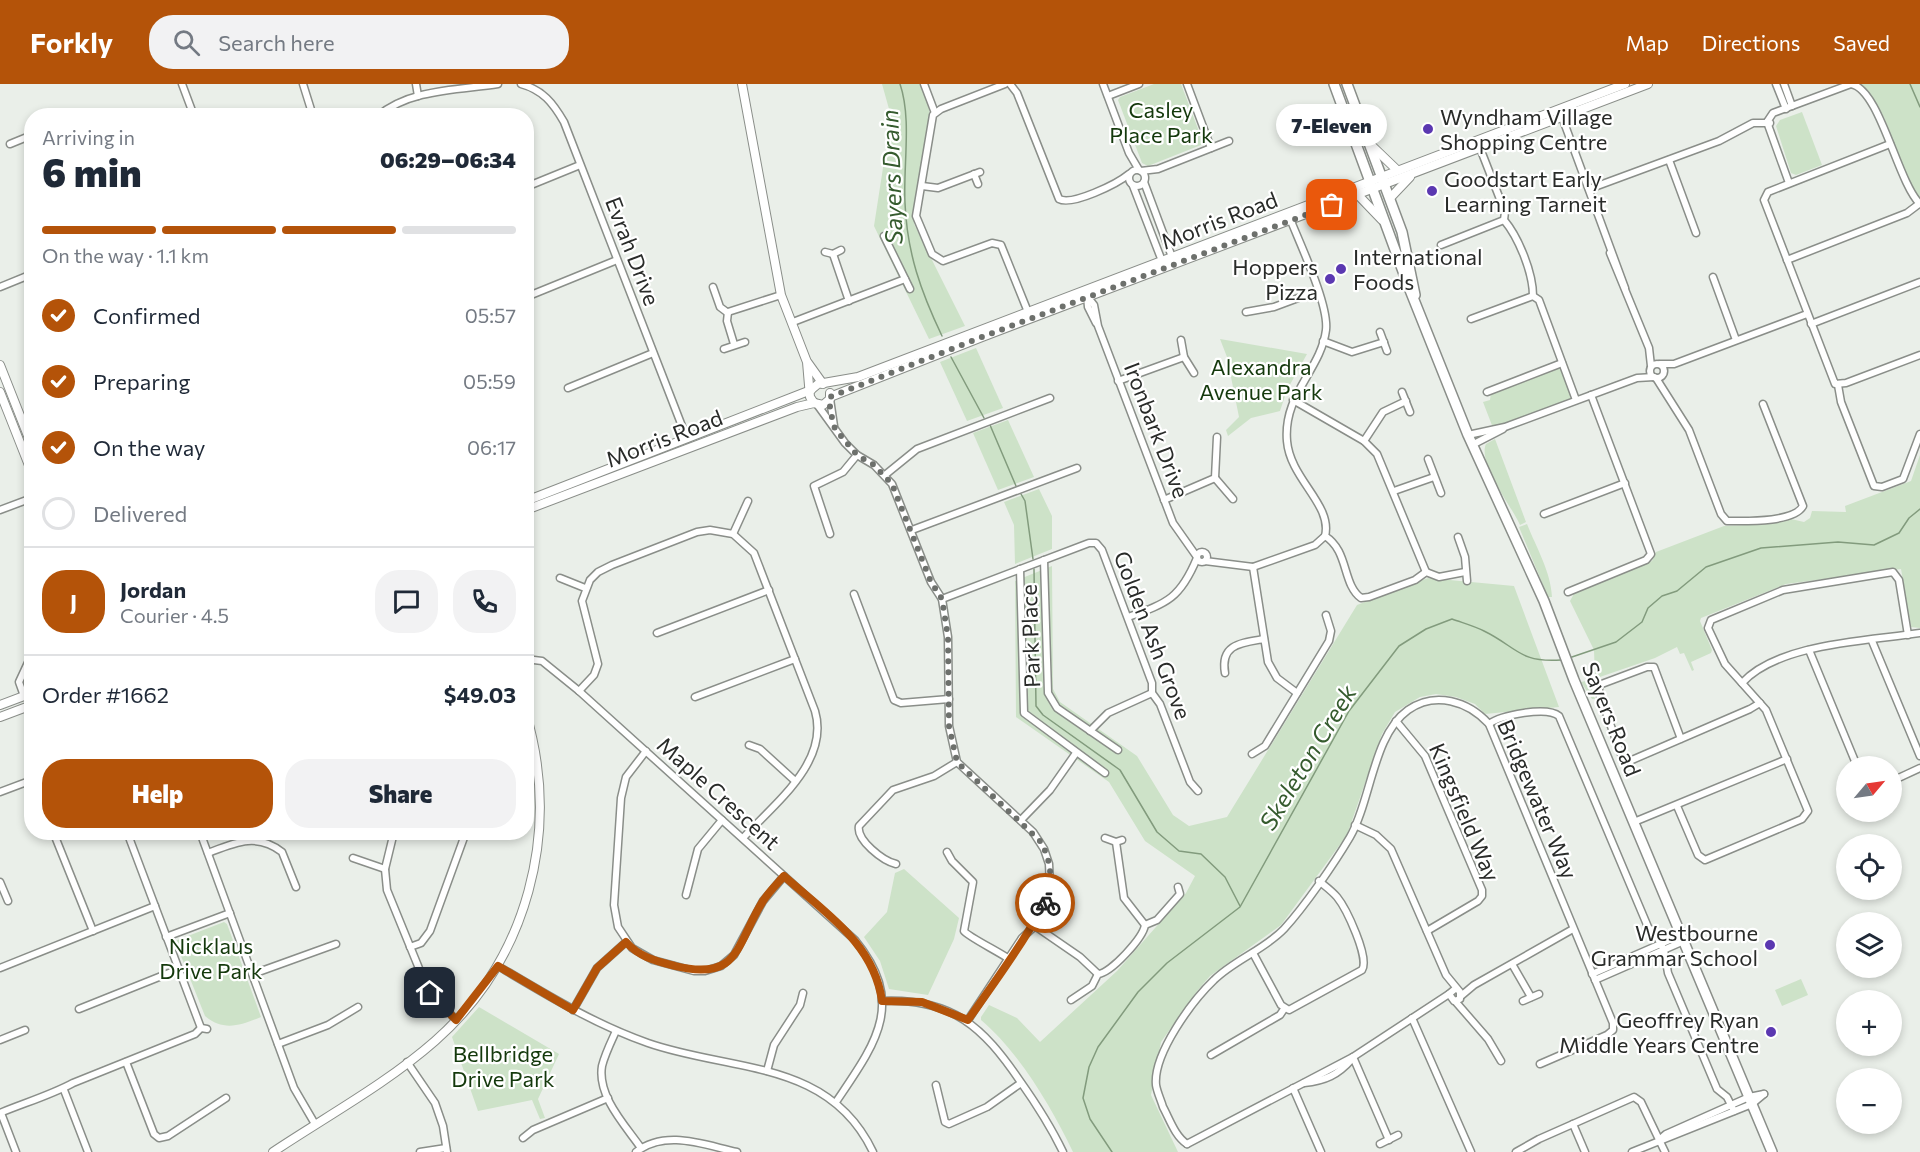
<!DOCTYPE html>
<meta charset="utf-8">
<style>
body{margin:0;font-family:Commissioner,sans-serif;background:#f2f2f3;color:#1f2937;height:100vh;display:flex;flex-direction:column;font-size:22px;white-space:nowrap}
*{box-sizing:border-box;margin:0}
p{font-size:20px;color:#747a83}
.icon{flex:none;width:33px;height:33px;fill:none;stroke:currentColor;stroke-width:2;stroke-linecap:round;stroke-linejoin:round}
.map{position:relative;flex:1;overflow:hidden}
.details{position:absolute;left:24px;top:24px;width:510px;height:732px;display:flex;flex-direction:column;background:#fff;border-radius:24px;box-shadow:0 3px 9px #0003}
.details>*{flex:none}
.needle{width:39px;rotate:61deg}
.buttons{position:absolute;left:1836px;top:672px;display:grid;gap:12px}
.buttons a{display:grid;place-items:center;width:66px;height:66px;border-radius:50%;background:#fff;box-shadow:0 3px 9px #0003;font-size:30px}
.pin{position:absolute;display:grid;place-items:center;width:51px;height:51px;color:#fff;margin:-26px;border-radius:12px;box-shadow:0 3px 9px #0006}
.courier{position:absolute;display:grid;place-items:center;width:60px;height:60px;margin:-30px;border:4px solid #b45309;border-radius:50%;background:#fff;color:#222;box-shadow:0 2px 8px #0007}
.bubble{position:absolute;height:42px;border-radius:21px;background:#fff;box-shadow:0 3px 9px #0003;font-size:20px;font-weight:800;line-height:42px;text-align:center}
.head em{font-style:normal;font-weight:800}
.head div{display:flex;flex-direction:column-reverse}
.head{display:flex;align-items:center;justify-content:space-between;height:102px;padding:0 18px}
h1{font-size:39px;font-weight:800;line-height:45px}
.bar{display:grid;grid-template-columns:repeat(4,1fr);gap:9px 6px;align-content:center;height:72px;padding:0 18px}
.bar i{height:8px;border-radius:4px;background:#e0e1e3}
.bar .active{background:#b45309}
.bar p{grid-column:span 4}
.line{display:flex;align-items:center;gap:15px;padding:0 18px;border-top:2px solid #e0e1e3}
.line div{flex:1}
.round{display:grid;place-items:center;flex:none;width:63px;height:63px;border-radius:24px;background:#f2f2f3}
ol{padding:0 18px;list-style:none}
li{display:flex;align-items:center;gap:18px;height:66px}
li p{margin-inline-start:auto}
li .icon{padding:6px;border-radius:50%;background:#b45309;color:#fff;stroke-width:4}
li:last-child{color:#747a83}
li i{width:33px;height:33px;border:3px solid #e0e1e3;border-radius:50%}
.button{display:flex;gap:12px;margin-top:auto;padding:12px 18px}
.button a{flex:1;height:69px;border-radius:24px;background:#b45309;color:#fff;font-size:24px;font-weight:800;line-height:69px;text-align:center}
.button a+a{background:#f2f2f3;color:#1f2937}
header{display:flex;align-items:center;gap:36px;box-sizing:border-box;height:84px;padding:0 30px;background:#b45309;color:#fff}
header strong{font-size:28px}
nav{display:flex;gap:33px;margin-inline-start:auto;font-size:21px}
.search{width:420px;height:54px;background:#f2f2f3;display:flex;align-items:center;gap:15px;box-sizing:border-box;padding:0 21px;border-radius:24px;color:#747a83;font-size:22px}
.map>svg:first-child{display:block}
.green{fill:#cde2c8}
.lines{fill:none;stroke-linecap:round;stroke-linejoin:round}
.stream{stroke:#829b7d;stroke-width:1.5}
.minor-casing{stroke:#8a8e89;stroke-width:9}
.tertiary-casing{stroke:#8a8e89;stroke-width:10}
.secondary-casing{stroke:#8a8e89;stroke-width:12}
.minor{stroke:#fff;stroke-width:6}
.tertiary{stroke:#fff;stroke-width:8}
.secondary{stroke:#fff;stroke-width:9}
.done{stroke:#6d706c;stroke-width:6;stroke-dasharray:0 10.8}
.route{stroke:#b45309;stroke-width:8}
.poi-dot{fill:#5b38b1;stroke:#fff;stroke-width:2}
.labels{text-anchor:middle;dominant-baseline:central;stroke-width:4.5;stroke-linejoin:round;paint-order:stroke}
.park-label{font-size:22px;fill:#14390c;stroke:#fff}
.poi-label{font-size:22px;fill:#292b29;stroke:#fff;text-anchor:start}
.street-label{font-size:22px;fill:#292b29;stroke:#fff}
.water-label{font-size:24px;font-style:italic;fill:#355b2e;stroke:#fff}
</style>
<header>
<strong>Forkly</strong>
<div class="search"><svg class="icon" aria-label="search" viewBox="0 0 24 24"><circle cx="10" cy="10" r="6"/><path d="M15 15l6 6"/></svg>Search here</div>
<nav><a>Map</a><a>Directions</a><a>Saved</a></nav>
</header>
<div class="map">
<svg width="1920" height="1068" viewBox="0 0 1920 1068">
<rect width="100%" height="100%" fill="#eaefe9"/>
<!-- green -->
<g class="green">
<path d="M882,0H922L930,29L914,140L965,242L929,255L874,142L891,32Z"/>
<path d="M1154,0H1181L1203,58L1201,61L1148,82L1142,79L1118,16L1120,13Z"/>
<path d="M1861,0H1920V114L1910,100L1884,33Z"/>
<path d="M1802,28L1822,81L1796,91L1791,89L1776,42L1780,36Z"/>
<path d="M1220,255L1307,270L1287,306L1280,327L1251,334L1228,352L1226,346L1239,333L1227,273Z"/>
<path d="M976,264L1003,324L967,337L940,278Z"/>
<path d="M1557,284L1562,286L1571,312L1570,315L1493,344L1483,318L1490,316L1491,309Z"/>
<path d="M1008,336L1034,393L998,406L973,349Z"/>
<path d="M1495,355L1526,438L1520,441C1514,426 1477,379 1486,360Z"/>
<path d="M1920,371V544L1911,543L1901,485L1786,500L1701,534L1700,537L1712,566L1711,569L1691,578L1694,586L1692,587L1684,569L1680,570L1677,563L1655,574L1594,595L1591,603L1595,615H1592L1581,598L1595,595L1594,566L1570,517L1576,506L1652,477L1656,468L1724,442L1769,440L1791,435L1804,438L1810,434L1812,427L1846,428L1845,422L1911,397Z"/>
<path d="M1039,405L1052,432V465L1015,480L1014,441L1004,418Z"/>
<path d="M1527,440C1536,463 1551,488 1552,513H1548L1519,443Z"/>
<path d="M1052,482L1053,605L1060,618L1137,672L1173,731L1189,742L1227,733L1357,521L1428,494L1514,502L1559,623L1485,630L1475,620L1456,613L1436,610L1420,613L1395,628L1382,650L1347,751L1281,841L1210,892L1198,906L1161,958L1151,1011L1178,1068H1073C1052,1024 1019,968 981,936V933L989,921L1017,934L1040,958L1117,887L1186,809L1195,792L1145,757L1109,698L1016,633L1015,497Z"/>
<path d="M904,785L959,834L954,855L928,911L889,905L880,877L864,853L887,828L895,789Z"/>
<path d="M224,838L227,840L261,933C241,941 224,948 205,932L175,857Z"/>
<path d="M1801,895L1808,911L1782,922L1775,906Z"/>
<path d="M479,923L559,970L538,1015L545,1034L540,1035L532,1016L478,1027L452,953Z"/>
</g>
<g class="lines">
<!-- stream -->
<g class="stream">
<path d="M900,0C912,35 903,82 905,119C907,169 921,208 942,252"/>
<path d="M1910,0L1920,23"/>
<path d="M951,273L984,334"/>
<path d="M990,341L1016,402"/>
<path d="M1021,410L1025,417L1033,475"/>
<path d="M1034,485L1036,622L1043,631L1120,686L1157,748L1179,767L1201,770L1225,793L1240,822"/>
<path d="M1569,574L1616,558L1642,538L1648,524L1662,512L1677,507L1706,483L1761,464L1838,458L1874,461L1899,449L1909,434L1920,425"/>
<path d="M1112,1068L1090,1035L1083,1014L1089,983L1098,963L1138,908L1167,879L1240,823L1349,627L1399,562L1426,545L1452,535C1463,539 1474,542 1484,547C1517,563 1519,579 1561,576"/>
</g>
<!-- minor casing -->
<g class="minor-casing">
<g id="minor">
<path d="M182,0L194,32"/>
<path d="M303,0L313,32"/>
<path d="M416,0L418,12"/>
<path d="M521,0C543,6 553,19 564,38L687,355"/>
<path d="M924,0L935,29"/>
<path d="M1005,0L941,25L933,31L916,132L932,170L943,177L992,159L1001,161L1028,228"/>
<path d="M1010,0L1017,9L1059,115C1072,122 1117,100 1129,90"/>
<path d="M1103,0L1129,69L1139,86"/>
<path d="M1187,0L1211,64"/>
<path d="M1776,0L1786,25"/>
<path d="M1784,0L1792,22"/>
<path d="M1108,12L1139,0"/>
<path d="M74,32L75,30"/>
<path d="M378,32C410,5 458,6 498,0"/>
<path d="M1562,33L1625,204"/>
<path d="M1767,38L1773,29L1851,0C1880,5 1897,97 1920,120"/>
<path d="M1767,38L1789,99"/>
<path d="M10,60L32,51"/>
<path d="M1890,60L1768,108L1764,116L1835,300L1846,299L1920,271"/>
<path d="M1480,64L1505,128L1504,136C1519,154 1533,189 1533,212L1539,216L1576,316"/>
<path d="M1669,76L1696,149"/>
<circle cx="1137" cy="94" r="8"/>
<path d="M1141,87L1158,85L1229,57"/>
<path d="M974,90L978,100"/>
<path d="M1144,98L1172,173"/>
<path d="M922,102L938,104L980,88"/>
<path d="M1133,102L1162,177"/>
<path d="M526,103L580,81"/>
<path d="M1589,105L1719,57L1753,39H1770"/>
<path d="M1289,132C1299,158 1329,220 1326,246C1321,286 1283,310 1287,357C1290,395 1333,421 1325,452C1349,467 1342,500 1361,514L1369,513L1415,496L1426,488L1439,493L1465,488"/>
<path d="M884,152L910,205"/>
<path d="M1441,161L1504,136"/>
<path d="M825,168L833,170L841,166"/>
<path d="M1610,169L1649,264L1651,282"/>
<path d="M833,170L849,217"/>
<path d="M1787,176L1907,129L1919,120"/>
<path d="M1713,193L1736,256"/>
<path d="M0,203L32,190"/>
<path d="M713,203L720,223L728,229"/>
<path d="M531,211L617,176"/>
<path d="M1087,212L1094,221L1098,242L1173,439L1197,473"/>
<path d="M1087,212L1088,223L1096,239"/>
<path d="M1246,228L1274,223L1317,207"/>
<path d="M1471,235L1533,212"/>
<path d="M793,238L905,195"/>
<path d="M1811,240L1920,198"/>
<path d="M1380,248L1387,267"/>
<path d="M1181,256L1184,273L1194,289"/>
<path d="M1323,257L1352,268L1384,258"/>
<path d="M734,260L727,237L728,228L781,211"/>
<path d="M724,265L745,258"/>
<circle cx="1657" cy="287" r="7"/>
<path d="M1660,280H1674L1807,230"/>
<path d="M1656,294L1689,346L1721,430L1727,437C1744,437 1794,439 1803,422L1763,320"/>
<path d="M1118,297L1184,273"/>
<path d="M1838,301L1841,318L1874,402L1882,403L1903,395L1920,350"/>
<path d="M568,304L653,269"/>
<path d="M1402,308L1410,328"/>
<path d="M1487,308L1562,279"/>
<path d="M830,315L834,342"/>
<path d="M1293,316L1364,357L1377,370L1426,488"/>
<path d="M816,319L845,359L857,371L874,381L892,400L931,498L942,515L948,553L949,642L957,678L1033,748L1044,765L1049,780L1050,802L1035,842L1022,854L968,936"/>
<path d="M1468,351L1505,343L1637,294L1654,293"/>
<path d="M1364,357L1383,328L1406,317"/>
<path d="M1472,361L1503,345"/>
<path d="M1428,375L1441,409"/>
<path d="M885,391L917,365L1050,314"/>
<path d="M1215,394L1233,415"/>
<path d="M1394,407L1434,393"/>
<path d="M1164,416L1215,394L1217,353"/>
<path d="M0,426L32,414"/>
<path d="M1544,430L1625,399"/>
<path d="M912,446L1077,384"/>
<path d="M733,450L748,417"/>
<path d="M830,450L814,402L843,388L857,371"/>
<path d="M1458,453L1465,473L1467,497"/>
<circle cx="1202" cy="473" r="5"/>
<path d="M1044,476L1048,609L1057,624L1118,666"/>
<path d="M1205,477L1253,483L1315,461L1325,452"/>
<path d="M1253,483L1268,578L1277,594L1297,609"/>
<path d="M1020,485L1024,629L1105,689"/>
<path d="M560,494L585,504"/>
<path d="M1568,508L1646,476L1651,470L1591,311"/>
<path d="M854,510L894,616L901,619L949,615"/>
<path d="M942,515L1089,459H1096L1102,466L1152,599V609L1160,620L1190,698L1198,707"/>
<path d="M1128,533C1167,519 1180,515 1197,474"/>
<path d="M657,549L769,506"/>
<path d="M1872,557L1920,672"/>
<path d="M1809,566L1857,682"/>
<path d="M526,575L542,577L579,607L855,856C907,920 875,960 836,1018"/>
<path d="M1225,589C1220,560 1241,559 1264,555"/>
<path d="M1742,599C1778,559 1869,557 1920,549"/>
<path d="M579,607L594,591L598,580L582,517L590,496L598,488L612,481L697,448L710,446L733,450L754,469L815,627C830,678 774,720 743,754"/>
<path d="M24,612L19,598L32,570"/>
<path d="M695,613L795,575"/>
<path d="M1396,637L1425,672L1482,806V812L1478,817L1427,847"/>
<path d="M1489,640C1501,631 1547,622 1559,632L1648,843L1657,853L1664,866L1668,889L1717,1005L1727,1013L1734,1027"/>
<path d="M1090,647L1108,629L1152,609"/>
<path d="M1681,655L1654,583H1647L1599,601V609L1621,670L1628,677L1632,676L1750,625L1760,619"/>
<path d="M749,661L760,665L794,696"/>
<path d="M646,667L626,693L621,714L614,821L618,843L632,864L653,876L694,887H705L721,882L734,871L763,817L784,792"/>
<path d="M1252,670L1265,662L1329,557L1331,547L1326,531"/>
<path d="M1892,697L1920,684"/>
<path d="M0,708L32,696"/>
<path d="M1677,722L1698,771L1705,776L1802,735L1808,727L1766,626L1725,580L1708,544L1711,536L1783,506L1893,488L1899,496L1908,551"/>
<path d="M1021,736L1050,706L1076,669"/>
<path d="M1634,738L1787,675"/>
<path d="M1355,741L1376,751L1391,765L1446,891L1460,908V915L1454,917L1449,910L1455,905"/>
<path d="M127,748L201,944"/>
<path d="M200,748L294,1004L315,1040"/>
<path d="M394,748L385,785L387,806L427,904L456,936"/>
<path d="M1105,754L1116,758L1122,756"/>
<path d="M56,755L93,847"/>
<path d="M1116,758L1124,814L1145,841"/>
<path d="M947,768L952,777L973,798L964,847C967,852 1001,869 1009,875"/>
<path d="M208,769C234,759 257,748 282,768L296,803"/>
<path d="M353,774L385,785"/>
<path d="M896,780C883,777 856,756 859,742L893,706L934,692L957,678"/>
<path d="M0,798L8,817"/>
<path d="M686,811L698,765L722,736"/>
<path d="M1035,842L1080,873L1098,890"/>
<path d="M166,853L230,829"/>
<path d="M410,863L421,859L430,847L466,748"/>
<path d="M1253,869L1281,921L1289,926L1362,886C1370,874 1346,824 1337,813C1332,807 1325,802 1319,797"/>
<path d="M1512,880L1531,913"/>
<path d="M498,882C547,911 594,940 648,959C731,988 829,975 873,1068"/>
<path d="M0,884L155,822"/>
<path d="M253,890L336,860"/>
<path d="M1592,890L1681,851"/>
<path d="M1595,896L1684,857"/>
<path d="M1461,912L1474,901L1573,845"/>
<path d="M1071,916L1092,902L1098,890C1111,889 1143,854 1145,841L1157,836L1180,810L1178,803"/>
<path d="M882,917C953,914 983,943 1020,997C1037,1021 1051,1043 1063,1068"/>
<path d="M1455,917L1488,955L1501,977"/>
<path d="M1523,917L1539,910"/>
<path d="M79,925L179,885"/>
<path d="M573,926L597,884L626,858"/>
<path d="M1412,934L1471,1068"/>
<path d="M616,947C611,958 605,970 602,982C597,1012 625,1041 641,1064"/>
<path d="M0,956L25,946"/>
<path d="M278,960L328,941L358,923"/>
<path d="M1211,971L1280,931L1284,925"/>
<path d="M1353,973L1389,1056"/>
<path d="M126,978L154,1050L159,1054L168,1052L226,1014"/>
<path d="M407,978L435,1019L443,1042L447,1068"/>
<path d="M767,987L774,961L800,921L803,909"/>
<path d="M1304,999C1325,997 1338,991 1352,975"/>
<path d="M936,1001L945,1038L949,1040L987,1023L1021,999"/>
<path d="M1293,1004L1321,1068"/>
<path d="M64,1006L88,1068"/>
<path d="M0,1029C24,1019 51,1011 73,999L195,950L201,944L207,945"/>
<path d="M1,1029L16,1068"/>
<path d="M1573,1040L1585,1068"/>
<path d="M523,1054L533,1046L608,1014"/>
<path d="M1659,1056L1666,1050L1749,1013L1764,1010"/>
<path d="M1187,1060C1175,1052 1170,1036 1163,1023C1161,1016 1157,1008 1156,1001C1153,970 1192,917 1214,896C1234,876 1264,866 1284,845C1305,822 1334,780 1350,753C1371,717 1373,651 1408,626C1435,607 1468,617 1489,640L1613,939V946L1607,951L1540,980"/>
<path d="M1187,1060L1353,973L1449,910"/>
<path d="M1380,1060L1398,1051"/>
<path d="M420,1068L446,1064"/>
<path d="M636,1068C666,1045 704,1061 737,1068"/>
<path d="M1516,1068L1539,1055L1634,1013L1641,1018L1665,1068"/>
<path d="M1632,1068L1752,1020L1764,1010"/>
</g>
</g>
<!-- tertiary casing -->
<g class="tertiary-casing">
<g id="tertiary">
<path d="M742,0L781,211L807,278L810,313L814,319"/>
<path d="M1372,62L1396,85"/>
<path d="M1358,111L1382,136"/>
<path d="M1391,113L1410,93"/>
<path d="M808,279L823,300"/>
<path d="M0,281L32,362"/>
<path d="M812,305L818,300L858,293L1625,0"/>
<path d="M0,308L32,389"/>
<path d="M830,313L982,253L1648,0"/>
<path d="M526,417L811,306"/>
<path d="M526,426L797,323L814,319L823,321L830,315V309"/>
<path d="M0,621L32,609"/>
<path d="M0,633L32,621"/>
<path d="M273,1068C327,1032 386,1000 435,957C528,875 561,748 526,630"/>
</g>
</g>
<!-- secondary casing -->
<g class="secondary-casing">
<g id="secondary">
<path d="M1334,0L1408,201L1468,351L1544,517L1574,596L1772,1068"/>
<path d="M1347,0L1402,148L1415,211"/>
</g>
</g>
<!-- minor -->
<use href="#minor" class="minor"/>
<!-- tertiary -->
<use href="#tertiary" class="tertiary"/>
<!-- secondary -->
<use href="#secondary" class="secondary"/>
</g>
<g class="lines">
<!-- done -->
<path class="done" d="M1045,819C1054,798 1051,777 1041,758L957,678L949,642L948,553L942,515L931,498L892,400L874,381L857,371L835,345L830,326V313L982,253L1332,121"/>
<!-- route -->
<path class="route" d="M430,909L456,936L498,882L573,926L597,884L626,858C639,873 656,877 675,882C740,898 736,860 763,817C769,808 777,800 784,792C825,829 874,859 882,917L922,918L968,936C995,898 1023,859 1045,819"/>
</g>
<!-- markers -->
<g class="poi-dot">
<circle cx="1428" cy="45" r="6"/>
<circle cx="1432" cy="107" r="6"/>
<circle cx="1341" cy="185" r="6"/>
<circle cx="1330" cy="195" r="6"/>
<circle cx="1770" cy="861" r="6"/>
<circle cx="1771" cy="948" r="6"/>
</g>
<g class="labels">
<!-- park labels -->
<g class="park-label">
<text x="1161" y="25">Casley<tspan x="1161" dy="25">Place Park</tspan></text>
<text x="1261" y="282">Alexandra<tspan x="1261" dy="25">Avenue Park</tspan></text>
<text x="211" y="861">Nicklaus<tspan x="211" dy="25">Drive Park</tspan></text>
<text x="503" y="969">Bellbridge<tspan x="503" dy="25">Drive Park</tspan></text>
</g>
<!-- poi labels -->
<g class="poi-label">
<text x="1440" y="32">Wyndham Village<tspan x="1440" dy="25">Shopping Centre</tspan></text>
<text x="1444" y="94">Goodstart Early<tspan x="1444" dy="25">Learning Tarneit</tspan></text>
<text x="1353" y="172">International<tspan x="1353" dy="25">Foods</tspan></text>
<text x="1318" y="182" text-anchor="end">Hoppers<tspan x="1318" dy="25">Pizza</tspan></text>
<text x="1758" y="848" text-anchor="end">Westbourne<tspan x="1758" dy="25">Grammar School</tspan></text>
<text x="1759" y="935" text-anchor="end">Geoffrey Ryan<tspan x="1759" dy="25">Middle Years Centre</tspan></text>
</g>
<!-- street labels -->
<g class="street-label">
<text transform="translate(1219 136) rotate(-21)">Morris Road</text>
<text transform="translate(633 167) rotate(69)">Evrah Drive</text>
<text transform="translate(1157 346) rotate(69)">Ironbark Drive</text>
<text transform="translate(664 354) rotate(-21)">Morris Road</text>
<text transform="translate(1153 551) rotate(69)">Golden Ash Grove</text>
<text transform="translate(1030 552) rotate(-92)">Park Place</text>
<text transform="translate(1612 635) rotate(68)">Sayers Road</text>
<text transform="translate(719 709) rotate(42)">Maple Crescent</text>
<text transform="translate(1538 715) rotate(67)">Bridgewater Way</text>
<text transform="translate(1465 728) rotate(67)">Kingsfield Way</text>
</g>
<!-- water labels -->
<g class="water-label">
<text transform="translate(891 93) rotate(-92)">Sayers Drain</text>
<text transform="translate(1307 673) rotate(-59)">Skeleton Creek</text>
</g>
</g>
</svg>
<div class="buttons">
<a><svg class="needle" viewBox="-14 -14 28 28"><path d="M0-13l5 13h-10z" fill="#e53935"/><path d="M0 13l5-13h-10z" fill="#747a83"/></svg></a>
<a><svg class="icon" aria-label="locate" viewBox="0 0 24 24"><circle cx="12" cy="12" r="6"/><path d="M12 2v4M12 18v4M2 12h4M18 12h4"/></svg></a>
<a><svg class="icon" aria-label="layers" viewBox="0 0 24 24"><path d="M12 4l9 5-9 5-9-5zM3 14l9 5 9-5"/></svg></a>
<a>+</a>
<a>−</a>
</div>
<div class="pin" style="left:1332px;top:121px;background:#ea580c"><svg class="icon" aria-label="bag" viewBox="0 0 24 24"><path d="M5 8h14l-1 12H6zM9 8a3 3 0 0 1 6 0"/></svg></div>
<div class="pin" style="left:430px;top:909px;background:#1f2937"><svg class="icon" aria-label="home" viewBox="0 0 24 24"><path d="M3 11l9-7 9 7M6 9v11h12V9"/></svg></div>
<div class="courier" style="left:1045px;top:819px"><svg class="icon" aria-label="bike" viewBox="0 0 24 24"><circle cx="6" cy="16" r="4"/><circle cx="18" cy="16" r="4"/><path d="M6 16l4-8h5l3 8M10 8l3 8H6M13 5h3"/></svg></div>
<div class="bubble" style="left:1276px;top:20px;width:111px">7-Eleven</div>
<section class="details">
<div class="head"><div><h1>6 min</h1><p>Arriving in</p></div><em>06:29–06:34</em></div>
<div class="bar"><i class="active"></i><i class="active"></i><i class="active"></i><i></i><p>On the way · 1.1 km</p></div>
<ol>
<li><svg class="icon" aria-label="check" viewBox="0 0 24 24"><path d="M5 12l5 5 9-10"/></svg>Confirmed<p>05:57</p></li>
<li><svg class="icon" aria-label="check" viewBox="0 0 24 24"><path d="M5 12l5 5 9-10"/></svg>Preparing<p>05:59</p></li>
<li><svg class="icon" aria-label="check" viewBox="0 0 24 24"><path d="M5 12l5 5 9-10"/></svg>On the way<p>06:17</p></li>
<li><i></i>Delivered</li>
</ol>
<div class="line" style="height:108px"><b class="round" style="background:#b45309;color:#fff">J</b><div><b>Jordan</b><p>Courier · 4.5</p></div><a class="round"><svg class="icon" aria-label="chat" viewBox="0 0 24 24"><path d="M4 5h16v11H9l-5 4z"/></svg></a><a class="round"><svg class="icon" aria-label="phone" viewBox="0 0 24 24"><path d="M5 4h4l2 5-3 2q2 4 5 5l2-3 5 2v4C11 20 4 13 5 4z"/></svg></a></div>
<div class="line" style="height:78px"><div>Order #1662</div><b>$49.03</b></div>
<div class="button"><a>Help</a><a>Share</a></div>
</section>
</div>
